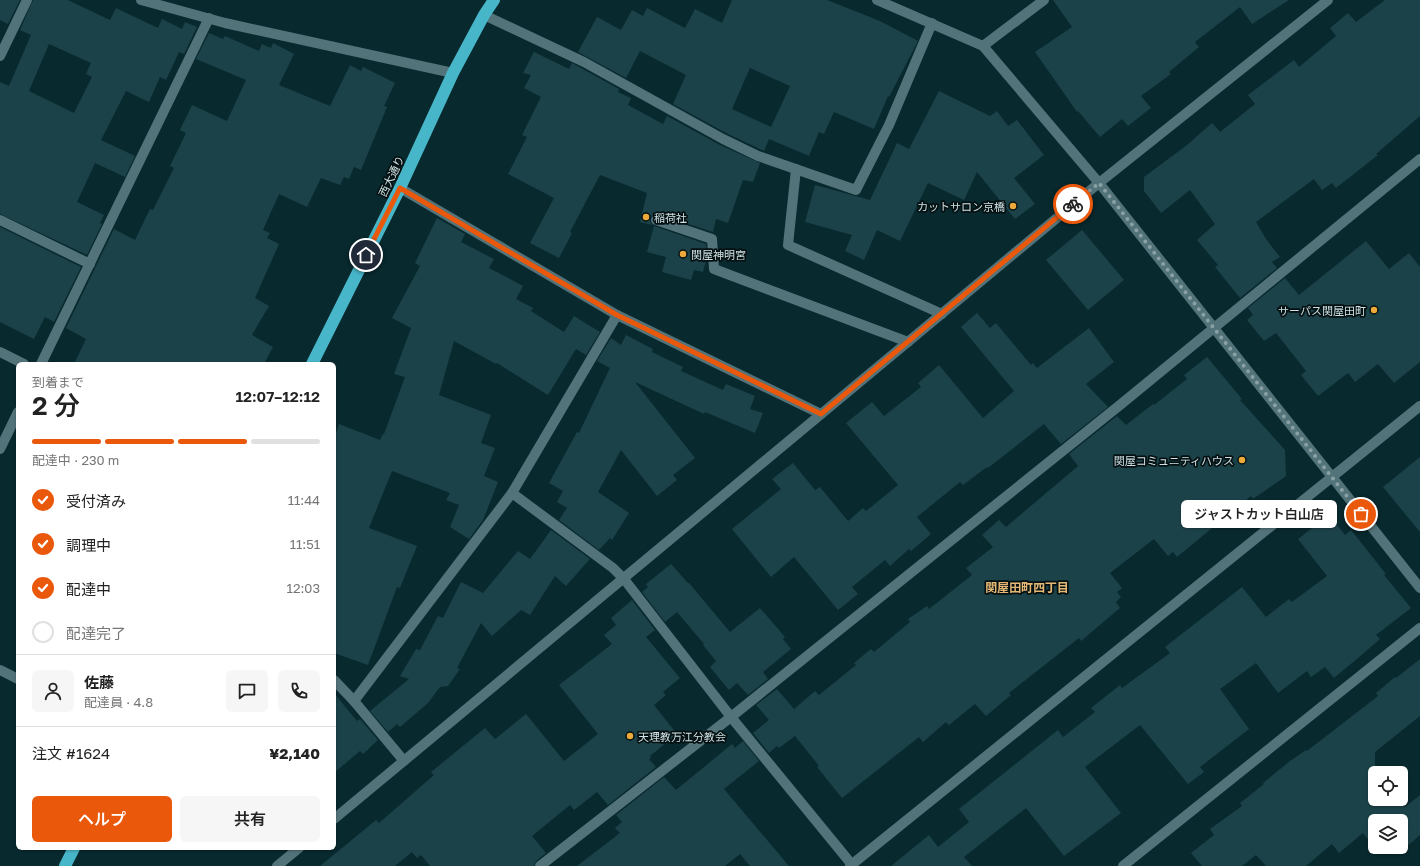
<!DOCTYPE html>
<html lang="ja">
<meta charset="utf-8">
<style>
body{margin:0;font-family:"Golos Text","Noto Sans JP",sans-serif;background:#f6f6f6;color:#222;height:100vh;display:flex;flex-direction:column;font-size:15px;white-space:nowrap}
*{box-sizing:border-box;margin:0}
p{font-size:13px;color:#767676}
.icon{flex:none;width:22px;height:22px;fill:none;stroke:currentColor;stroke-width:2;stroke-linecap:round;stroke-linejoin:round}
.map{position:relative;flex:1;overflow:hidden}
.drawer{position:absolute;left:16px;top:362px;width:320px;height:488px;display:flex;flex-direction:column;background:#fff;border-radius:6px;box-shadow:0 1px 3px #0004}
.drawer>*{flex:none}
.controls{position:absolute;left:1368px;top:766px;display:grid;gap:8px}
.controls a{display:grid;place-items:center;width:40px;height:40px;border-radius:6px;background:#fff;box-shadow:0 1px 3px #0004;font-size:20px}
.pin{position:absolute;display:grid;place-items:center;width:34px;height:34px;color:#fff;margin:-17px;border:2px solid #fff;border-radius:50%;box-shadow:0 1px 4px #0007}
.courier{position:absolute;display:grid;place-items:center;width:40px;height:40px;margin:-20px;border:3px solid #ea580c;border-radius:50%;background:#fff;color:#222;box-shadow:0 1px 5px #0007}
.bubble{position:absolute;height:28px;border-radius:6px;background:#fff;box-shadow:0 1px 3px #0004;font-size:13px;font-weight:600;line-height:28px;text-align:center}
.headline em{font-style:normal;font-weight:600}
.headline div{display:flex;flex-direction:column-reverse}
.headline{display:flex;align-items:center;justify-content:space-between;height:68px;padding:0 16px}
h1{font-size:26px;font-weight:600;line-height:30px}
.bar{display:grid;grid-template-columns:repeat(4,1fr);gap:6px 4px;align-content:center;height:48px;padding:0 16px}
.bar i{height:5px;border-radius:3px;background:#e0e0e0}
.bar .selected{background:#ea580c}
.bar p{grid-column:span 4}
.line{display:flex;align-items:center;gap:10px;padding:0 16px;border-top:1px solid #e0e0e0}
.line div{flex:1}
.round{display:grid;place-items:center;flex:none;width:42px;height:42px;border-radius:6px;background:#f6f6f6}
ol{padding:0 16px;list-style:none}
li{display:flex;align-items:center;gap:12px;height:44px}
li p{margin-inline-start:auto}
li .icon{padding:4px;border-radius:50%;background:#ea580c;color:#fff;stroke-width:4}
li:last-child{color:#767676}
li i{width:22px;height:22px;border:2px solid #e0e0e0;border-radius:50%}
.cta{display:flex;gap:8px;margin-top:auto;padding:8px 16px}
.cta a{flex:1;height:46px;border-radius:6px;background:#ea580c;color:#fff;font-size:16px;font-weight:600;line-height:46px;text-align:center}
.cta a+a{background:#f6f6f6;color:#222}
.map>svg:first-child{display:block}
.building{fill:#1c4249;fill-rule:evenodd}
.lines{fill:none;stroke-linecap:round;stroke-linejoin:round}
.lane{stroke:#53737a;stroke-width:10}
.street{stroke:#53737a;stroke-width:10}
.secondary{stroke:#53737a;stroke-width:10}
.highway{stroke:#48b6c9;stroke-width:12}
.done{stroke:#89a1a4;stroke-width:4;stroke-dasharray:0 7.2}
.route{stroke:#ea580c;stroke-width:5}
.poi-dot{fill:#ebaa39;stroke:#041012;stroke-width:1.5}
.labels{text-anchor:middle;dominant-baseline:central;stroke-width:3.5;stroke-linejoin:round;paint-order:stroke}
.street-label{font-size:11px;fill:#cfe1e4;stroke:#041012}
.poi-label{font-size:11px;fill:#cfe1e4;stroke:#041012;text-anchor:end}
.neighbourhood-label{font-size:12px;font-weight:bold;fill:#e5b875;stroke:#041012}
</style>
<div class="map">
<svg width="1420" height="866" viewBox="0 0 1420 866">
<rect width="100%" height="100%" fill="#08292e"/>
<!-- building -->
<g class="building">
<path d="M0,0H20L8,24L0,20Z"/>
<path d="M33,0H68L110,20L116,8L158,28L162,19L182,29L185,22L197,27L184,54L179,52L166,80L160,77L149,102L126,91L101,140L135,156L125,177L95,163L77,202L104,215L100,223L102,224L87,255L0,214V82L9,86L31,35L20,30ZM49,44L91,63L86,74L92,77L74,113L29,91Z"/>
<path d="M732,0H827L880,21L918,41L889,97L888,96L874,129L834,112L824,134L819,132L809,156L769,139L764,151L726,133L673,104L686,75L640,51L626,78L578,52L597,17L621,30L632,10L643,16L647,8L685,28L695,9L722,23ZM750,68L790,86L771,127L732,109Z"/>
<path d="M1053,0H1289L1252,24L1240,7L1195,42L1199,47L1169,72L1171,74L1141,96L1151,108L1128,126L1122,119L1100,137L1078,111L1077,112L1035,52L1072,27Z"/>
<path d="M1385,0H1420V116L1376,154L1378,155L1336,188L1332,183L1322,190L1314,179L1256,222L1266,239L1280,257L1272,262L1277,268L1240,298L1215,267L1218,265L1197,240L1215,224L1190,190L1161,213L1144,191V177L1187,145L1212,123L1220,132L1255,104L1248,95L1294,60L1299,67L1336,36L1330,28L1348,13L1356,22Z"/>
<path d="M209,33L223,39L225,36L259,51L262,44L271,48L273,43L294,54L279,85L330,106L350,65L361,71L363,67L395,83L384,106L387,107L361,170L354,167L349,179L344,177L340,185L321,178L307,207L279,194L263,230L270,233L267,238L279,244L255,298L269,306L252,335L273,347L264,364H74L86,339L66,328L114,229L135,240L150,209L153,210L174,168L170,166L186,133L180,130L192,105L227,121L246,80L196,59Z"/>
<path d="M534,52L569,69L572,63L581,68L619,89L618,92L631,98L628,105L663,124L667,116L720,145L760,163L753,182L743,180L728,223L716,219L713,232L658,214H654L650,218V222L652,225L640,222L647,193L600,175L570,232L572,233L559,258L530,243L554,198L508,174L527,137L522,135L541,97L524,88L531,75L523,73Z"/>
<path d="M939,91L990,116L997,111L1008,126L1017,120L1044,155L1014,178L1035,204L1015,219L977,172L964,200L928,183L900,241L877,230L864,260L845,251L852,235L805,222L815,185L870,200L897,143L909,149Z"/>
<path d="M437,218L465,234L461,242L494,259L489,268L523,286L516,299L533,308L531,311L564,332L574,316L600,332L586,355L576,349L548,395L497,363L496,364L454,341L439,395L491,415L481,443L495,448L484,476L498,482L483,520L469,539L450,527L459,505L446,500L450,493L392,471L369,528L417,546L400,588L397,587L368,665L334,653V439L339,424L380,440L383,434H384L405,377L394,374L411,328L392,318L420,266L415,263Z"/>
<path d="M654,226L706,244L707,257L703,272L694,270L691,280L662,272L666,257L647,252Z"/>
<path d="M0,227L81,267L54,322L45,317L34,339L0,322Z"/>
<path d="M1082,230L1124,280L1088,310L1046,260Z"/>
<path d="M1366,241L1389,269L1409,253L1420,267V362L1394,383L1378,364L1355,382L1348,373L1318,396L1301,375L1306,371L1276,333L1264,341L1247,320L1253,315L1248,308L1285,278L1299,295Z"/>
<path d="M977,313L990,328L996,323L1031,365L1033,363L1037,368L1089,328L1114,362L1086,384L1108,407L1061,444L1044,424L988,468L987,467L963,485L960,482L917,517L931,534L911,551L909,549L890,566L885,560L852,587L858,594L838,610L794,557L771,577L732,529L781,489L772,479L793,463L815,490L820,487L848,521L863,508L866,511L898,485L846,423L872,402L884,416L921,387L918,383L939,365L983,418L1014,391L961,327Z"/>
<path d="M626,335L653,349L652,352L683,367L681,371L723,390L726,384L755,396L750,409L763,413L755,433L705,412L704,414L635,382L695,458L673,475L677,480L657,496L621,450L598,492L629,513L612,540L610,538L599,550L559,520L567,508L557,502L563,491L549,483L577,432L579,433L610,368L597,361L611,338L621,345Z"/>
<path d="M1207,357L1242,399L1240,400L1285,450L1286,476L1253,499L1251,496L1177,557L1173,552L1168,556L1154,539L1110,573L1122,588L1117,592L1121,597L1116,602L1120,608L1081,641L1079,638L1009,693L1011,695L986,716L975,704L949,725L946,722L923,742L919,737L842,798L817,767L819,766L795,736L779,748L777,746L769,753L753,733L769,720L756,705L777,689L794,709L815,691L819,695L856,665L854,663L871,649L874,652L910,622L908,619L927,606L929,609L972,575L966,568L993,547L982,535L999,520L1006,527L1078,466L1069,454L1117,416L1126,425L1153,404L1154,405L1187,379L1184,375Z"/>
<path d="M1420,457V532L1383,487Z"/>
<path d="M1329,515L1345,535L1351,530L1386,574L1384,575L1411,608L1376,635L1380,639L1358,658L1334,678L1325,667L1311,677L1307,671L1278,693L1256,663L1220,689L1249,729L1200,767L1204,772L1188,784L1140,725L1085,767L1121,813L1064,856L1026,808L964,857L972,866H891L929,835L938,847L969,822L959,809L1058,730L1063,737L1095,712L1091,708L1120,685L1122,688L1170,653L1165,647L1242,587L1266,617L1289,599L1292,602L1327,576L1298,539Z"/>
<path d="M551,530L590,559L566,586L555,576L530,615L521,610L492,636L481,623L457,668L460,669L448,686L440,687L428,703L400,727L397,724L388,732L370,711L409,679L400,676L416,649L420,650L438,616L443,618L461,582L483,593L518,551L530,559Z"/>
<path d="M671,564L688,583H689L730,632L760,608L785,637L783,639L791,649L763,672L768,679L748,695L737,683L729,690L710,667L716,661L703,645L704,644L677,612L665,622L642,592L648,587L646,584Z"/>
<path d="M632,600L655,630L646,637L680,678L663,692L666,695L654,705L677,734L650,756L651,758L649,759L656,767L608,805L597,792L574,810L570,805L532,836L546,853L536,861L534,866H430L421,855L417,858L412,852L395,866H320L376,820L379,823L434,775L431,772L485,728L495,739L526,714L564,761L598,734L559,685L612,644L604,635L616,625L611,618Z"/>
<path d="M1420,659V716L1375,752V799H1399L1405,807L1420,795V835L1397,855L1390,847H1401V821H1375V836L1369,841L1363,833L1339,853L1332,844L1306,866H1266L1256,855L1242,866H1202L1191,853L1214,835L1210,829L1242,806L1240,803L1264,784L1263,783L1290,761L1306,750L1307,751L1378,696L1376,693L1395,677L1396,678Z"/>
<path d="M334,693L357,721L360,719L378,740L363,754L360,751L334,773Z"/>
<path d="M743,741L759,761L724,789L789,866H750L740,854L725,866H577L620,833L615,828L622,822L616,815L664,777L676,790L732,744L735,748Z"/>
</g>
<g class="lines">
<!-- lane -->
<path class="lane" d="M656,220L712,239L714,269L908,342"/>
<!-- street -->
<g class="street">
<path d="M141,0L225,23L453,73"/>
<path d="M484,15L584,62L723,139L758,156L856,190L889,125L932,23"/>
<path d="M983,46L1044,0"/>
<path d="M0,56L27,0"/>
<path d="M796,169L788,245L942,314"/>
<path d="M400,188L617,315L821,414"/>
<path d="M0,220L90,264"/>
<path d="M0,352L24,364"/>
<path d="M41,364L209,18"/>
<path d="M0,449L18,412"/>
<path d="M512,493L617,315"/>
<path d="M0,670L18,679"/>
<path d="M334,680L354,701L404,761"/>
<path d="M354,701L512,493L613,568L624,579L731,717L853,866"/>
<path d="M540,866L731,717L1120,405L1420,159"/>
<path d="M1123,866L1420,628"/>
</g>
<!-- secondary -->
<g class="secondary">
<path d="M877,0L983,46L1099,183L1420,588"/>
<path d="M334,819L1099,183L1328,0"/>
<path d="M277,866L299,848"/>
<path d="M850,866L1420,406"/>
</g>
<!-- highway -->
<g class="highway">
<path d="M312,364L400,188L453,73L484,15L494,0"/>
<path d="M65,866L74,848"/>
</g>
</g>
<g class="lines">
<!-- done -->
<path class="done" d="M1073,204L1099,183L1361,514"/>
<!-- route -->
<path class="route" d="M366,255L400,188L617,315L821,414L1073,204"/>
</g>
<!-- markers -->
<g class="poi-dot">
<circle cx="1013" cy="206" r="4"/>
<circle cx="646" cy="217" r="4"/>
<circle cx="683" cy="254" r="4"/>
<circle cx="1374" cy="310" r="4"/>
<circle cx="1242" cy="460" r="4"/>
<circle cx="630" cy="736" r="4"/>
</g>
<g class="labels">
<!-- street labels -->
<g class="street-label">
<text transform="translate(391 176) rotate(-64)">西大通り</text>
</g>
<!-- poi labels -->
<g class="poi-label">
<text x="1005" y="206">カットサロン京橋</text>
<text x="654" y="217" text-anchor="start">稲荷社</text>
<text x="691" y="254" text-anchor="start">関屋神明宮</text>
<text x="1366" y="310">サーパス関屋田町</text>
<text x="1234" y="460">関屋コミュニティハウス</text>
<text x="638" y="736" text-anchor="start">天理教万江分教会</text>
</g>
<!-- neighbourhood labels -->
<g class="neighbourhood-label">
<text x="1027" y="587">関屋田町四丁目</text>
</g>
</g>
</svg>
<div class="controls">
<a><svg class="icon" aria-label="locate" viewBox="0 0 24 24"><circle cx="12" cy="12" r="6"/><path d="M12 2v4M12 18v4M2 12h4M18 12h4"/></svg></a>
<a><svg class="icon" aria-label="layers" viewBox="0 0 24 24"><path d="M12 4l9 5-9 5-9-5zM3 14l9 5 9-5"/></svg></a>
</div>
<div class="pin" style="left:1361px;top:514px;background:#ea580c"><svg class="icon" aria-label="bag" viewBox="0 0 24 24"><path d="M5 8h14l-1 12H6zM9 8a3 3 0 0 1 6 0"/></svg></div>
<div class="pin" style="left:366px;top:255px;background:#1f2937"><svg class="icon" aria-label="home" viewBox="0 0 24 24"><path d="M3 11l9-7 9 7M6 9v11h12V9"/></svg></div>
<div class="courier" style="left:1073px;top:204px"><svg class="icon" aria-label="bike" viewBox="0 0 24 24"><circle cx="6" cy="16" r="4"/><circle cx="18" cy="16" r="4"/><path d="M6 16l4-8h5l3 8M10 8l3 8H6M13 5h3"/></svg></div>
<div class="bubble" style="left:1181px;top:500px;width:156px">ジャストカット白山店</div>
<section class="drawer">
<div class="headline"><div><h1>2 分</h1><p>到着まで</p></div><em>12:07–12:12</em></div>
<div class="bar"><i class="selected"></i><i class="selected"></i><i class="selected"></i><i></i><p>配達中 · 230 m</p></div>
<ol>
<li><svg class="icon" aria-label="check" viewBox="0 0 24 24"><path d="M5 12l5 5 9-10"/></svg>受付済み<p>11:44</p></li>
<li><svg class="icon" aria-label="check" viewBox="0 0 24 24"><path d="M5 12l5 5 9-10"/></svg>調理中<p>11:51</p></li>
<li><svg class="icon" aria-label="check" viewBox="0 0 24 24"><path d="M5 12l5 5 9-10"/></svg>配達中<p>12:03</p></li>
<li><i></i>配達完了</li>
</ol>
<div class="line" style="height:72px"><a class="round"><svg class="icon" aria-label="person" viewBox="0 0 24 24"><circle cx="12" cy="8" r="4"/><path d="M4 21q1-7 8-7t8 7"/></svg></a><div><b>佐藤</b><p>配達員 · 4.8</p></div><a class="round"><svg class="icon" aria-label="chat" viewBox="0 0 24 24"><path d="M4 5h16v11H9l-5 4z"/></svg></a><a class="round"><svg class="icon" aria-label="phone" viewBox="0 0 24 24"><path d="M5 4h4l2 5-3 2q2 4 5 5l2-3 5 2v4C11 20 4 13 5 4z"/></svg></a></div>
<div class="line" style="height:52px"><div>注文 #1624</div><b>¥2,140</b></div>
<div class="cta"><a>ヘルプ</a><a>共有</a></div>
</section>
</div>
